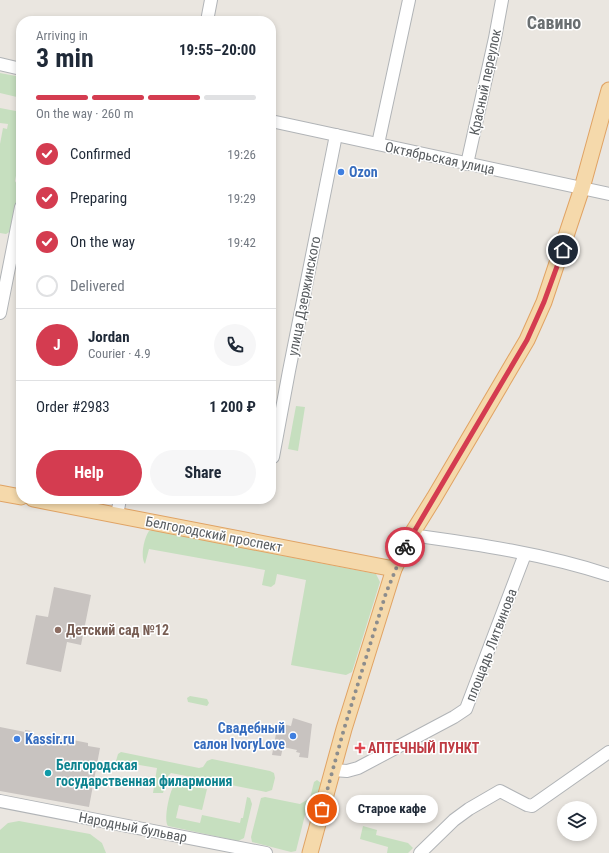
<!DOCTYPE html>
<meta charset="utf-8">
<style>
body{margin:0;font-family:"Roboto Condensed",sans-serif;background:#f6f6f7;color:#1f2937;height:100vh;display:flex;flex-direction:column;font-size:15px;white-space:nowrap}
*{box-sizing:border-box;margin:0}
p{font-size:13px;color:#747a83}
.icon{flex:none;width:22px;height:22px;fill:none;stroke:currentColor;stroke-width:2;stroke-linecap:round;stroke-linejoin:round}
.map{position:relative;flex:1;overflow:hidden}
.panel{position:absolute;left:16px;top:16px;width:260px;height:488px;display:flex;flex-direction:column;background:#fff;border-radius:16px;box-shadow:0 2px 6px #0003}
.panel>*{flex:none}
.tools{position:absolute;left:557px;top:801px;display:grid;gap:8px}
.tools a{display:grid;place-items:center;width:40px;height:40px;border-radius:50%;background:#fff;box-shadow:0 2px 6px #0003;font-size:20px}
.pin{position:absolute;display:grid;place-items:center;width:34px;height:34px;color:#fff;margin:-17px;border:2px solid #fff;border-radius:50%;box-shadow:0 1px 4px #0007}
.courier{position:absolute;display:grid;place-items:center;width:40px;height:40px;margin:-20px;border:3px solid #d43c50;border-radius:50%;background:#fff;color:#222;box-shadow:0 1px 5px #0007}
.bubble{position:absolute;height:28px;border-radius:14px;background:#fff;box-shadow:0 2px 6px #0003;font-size:13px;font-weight:700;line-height:28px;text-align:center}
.head em{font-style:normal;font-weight:700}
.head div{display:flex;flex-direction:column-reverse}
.head{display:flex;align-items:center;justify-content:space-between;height:68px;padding:0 20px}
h1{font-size:26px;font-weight:700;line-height:30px}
.bar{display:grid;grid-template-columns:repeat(4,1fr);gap:6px 4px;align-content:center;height:48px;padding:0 20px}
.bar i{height:5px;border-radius:3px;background:#e0e1e3}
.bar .current{background:#d43c50}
.bar p{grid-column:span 4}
.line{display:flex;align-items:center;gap:10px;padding:0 20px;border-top:1px solid #e0e1e3}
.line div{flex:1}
.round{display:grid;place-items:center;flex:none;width:42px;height:42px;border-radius:21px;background:#f6f6f7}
ol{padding:0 20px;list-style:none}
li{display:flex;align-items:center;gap:12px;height:44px}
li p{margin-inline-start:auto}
li .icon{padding:4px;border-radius:50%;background:#d43c50;color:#fff;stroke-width:4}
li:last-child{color:#747a83}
li i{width:22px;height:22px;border:2px solid #e0e1e3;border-radius:50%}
.cta{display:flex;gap:8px;margin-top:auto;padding:8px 20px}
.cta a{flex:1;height:46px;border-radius:24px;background:#d43c50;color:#fff;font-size:16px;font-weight:700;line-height:46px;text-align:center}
.cta a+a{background:#f6f6f7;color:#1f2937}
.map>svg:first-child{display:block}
.green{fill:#c6dfbf}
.building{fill:#c8c3c0}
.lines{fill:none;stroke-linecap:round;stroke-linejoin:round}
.minor-casing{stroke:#b1b4b7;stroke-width:14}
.major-casing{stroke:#e0a364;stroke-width:17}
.minor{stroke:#fff;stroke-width:12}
.major{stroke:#f5d9ab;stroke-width:15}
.done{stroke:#8c8d8d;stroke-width:4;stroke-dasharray:0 7.2}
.route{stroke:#d43c50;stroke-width:5}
.shop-dot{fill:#3f7fe0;stroke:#fff;stroke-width:1.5}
.education-dot{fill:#8d6e63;stroke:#fff;stroke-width:1.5}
.health-dot{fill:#e0444e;stroke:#fff;stroke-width:1.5}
.culture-dot{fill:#0f9aa8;stroke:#fff;stroke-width:1.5}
.labels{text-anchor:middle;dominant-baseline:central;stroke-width:3;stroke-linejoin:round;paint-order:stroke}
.street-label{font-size:14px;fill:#595d60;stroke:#fff}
.shop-label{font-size:14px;font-weight:bold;fill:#366cbe;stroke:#fff;text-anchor:start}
.education-label{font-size:14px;font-weight:bold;fill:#785e54;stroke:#fff;text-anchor:start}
.health-label{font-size:14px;font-weight:bold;fill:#be3a42;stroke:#fff;text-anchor:start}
.culture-label{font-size:14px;font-weight:bold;fill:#0d838f;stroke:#fff;text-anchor:start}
.district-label{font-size:18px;font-weight:bold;fill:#6a6f71;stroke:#fff}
</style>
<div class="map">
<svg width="609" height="853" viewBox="0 0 609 853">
<rect width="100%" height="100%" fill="#eae6e0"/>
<!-- green -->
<g class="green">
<path d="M0,73L21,77V98L0,93Z"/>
<path d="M0,108L21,112V149L15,181L19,188L11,231L6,234L0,233V144L3,128L7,129L8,124L0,123Z"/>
<path d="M296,406L305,407L298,451L288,449Z"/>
<path d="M153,530L376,574L380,582L352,672L346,675L291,665L306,580L277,574L275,584L271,587L262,585L265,570L149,549L145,564C140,557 144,538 149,531Z"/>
<path d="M190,696L207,699L209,703L207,706L188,702L187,698Z"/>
<path d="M121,752L199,768L203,767L207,761L212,759L270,771L274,773L275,778L272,790L266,792L171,773L168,776L163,793H153L157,768L116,761L118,754Z"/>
<path d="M317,780L321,783L316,804L306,811L296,851L291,852L252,842L251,837L261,798L265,797L300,804L310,798L314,782Z"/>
<path d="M176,783L207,789L202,810L179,805L176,818L200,823L202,815L240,823L241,818H243L247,797L250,798L252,804L244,838L238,841L168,826C163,820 170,787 176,783Z"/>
<path d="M19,821L90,834L102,843L106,853H0V830L8,823Z"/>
<path d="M363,826L377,830L376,835L408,843L413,848L408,853H387L388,847L360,839Z"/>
</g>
<!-- building -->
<g class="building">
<path d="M54,587L91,595L81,645L67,642L61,672L26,664L36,615L48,617Z"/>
<path d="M293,718L312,724L308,758L299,757L300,753L296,752L297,750L283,747L281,756L272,755L278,723L291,726Z"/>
<path d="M0,727L25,732V730L32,731V734L73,742V740L88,743V746L100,748L89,807L0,791Z"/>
</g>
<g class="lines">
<!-- minor casing -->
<g class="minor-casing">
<g id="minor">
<path d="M207,21L211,0"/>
<path d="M0,64L21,69"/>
<path d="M271,121L609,194"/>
<path d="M378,144L409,0"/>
<path d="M467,164L495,38L502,0"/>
<path d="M0,313L21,207"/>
<path d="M273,457L289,371L336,135"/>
<path d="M117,515L120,499"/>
<path d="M411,535C477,544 545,554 609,575"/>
<path d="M333,770L347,771L358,768L454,717L466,709L525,554"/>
<path d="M0,801L266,853"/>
<path d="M420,853L454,820L469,809L500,791L527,805L532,806L609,752"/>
</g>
</g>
<!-- major casing -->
<g class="major-casing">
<g id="major">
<path d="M0,493L21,497"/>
<path d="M33,499L394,569"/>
<path d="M310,853L344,729L394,569L411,535L434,498L527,340L544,302L582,188L609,90"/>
</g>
</g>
<!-- minor -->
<use href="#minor" class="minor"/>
<!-- major -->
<use href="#major" class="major"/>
</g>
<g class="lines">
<!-- done -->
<path class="done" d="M322,809L344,729L386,593L405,547"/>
<!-- route -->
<path class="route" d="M405,547L527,340L544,302L563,250"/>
</g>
<!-- markers -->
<g class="shop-dot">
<circle cx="341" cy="172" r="4"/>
<circle cx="293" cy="736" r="4"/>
<circle cx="17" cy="739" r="4"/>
</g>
<circle class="education-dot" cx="58" cy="630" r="4"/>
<path class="health-dot" d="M358 742h4v4h4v4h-4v4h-4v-4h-4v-4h4z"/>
<circle class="culture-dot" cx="48" cy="773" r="4"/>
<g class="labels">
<!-- street labels -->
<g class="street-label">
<text transform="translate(485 82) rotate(-78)">Красный переулок</text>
<text transform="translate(440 158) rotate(12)">Октябрьская улица</text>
<text transform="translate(304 296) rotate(-79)">улица Дзержинского</text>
<text transform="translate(214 534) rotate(11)">Белгородский проспект</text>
<text transform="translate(491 645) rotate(-69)">площадь Литвинова</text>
<text transform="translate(133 827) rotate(11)">Народный бульвар</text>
</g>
<!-- shop labels -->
<g class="shop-label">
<text x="349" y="172">Ozon</text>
<text x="285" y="728" text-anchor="end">Свадебный<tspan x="285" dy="16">салон IvoryLove</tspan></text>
<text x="25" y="739">Kassir.ru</text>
</g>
<!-- education labels -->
<g class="education-label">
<text x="66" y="630">Детский сад №12</text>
</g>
<!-- health labels -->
<g class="health-label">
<text x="368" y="748">АПТЕЧНЫЙ ПУНКТ</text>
</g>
<!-- culture labels -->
<g class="culture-label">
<text x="56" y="765">Белгородская<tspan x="56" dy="16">государственная филармония</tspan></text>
</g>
<!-- district labels -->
<g class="district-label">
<text x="554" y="22">Савино</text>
</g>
</g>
</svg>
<div class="tools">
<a><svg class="icon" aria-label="layers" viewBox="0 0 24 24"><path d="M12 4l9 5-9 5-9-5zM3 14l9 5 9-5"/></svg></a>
</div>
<div class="pin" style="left:322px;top:809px;background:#ea580c"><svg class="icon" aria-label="bag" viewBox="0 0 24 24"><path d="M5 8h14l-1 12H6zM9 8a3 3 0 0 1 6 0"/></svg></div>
<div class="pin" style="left:563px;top:250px;background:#1f2937"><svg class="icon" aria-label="home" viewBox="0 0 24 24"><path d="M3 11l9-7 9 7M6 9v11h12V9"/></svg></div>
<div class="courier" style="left:405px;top:547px"><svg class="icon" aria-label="bike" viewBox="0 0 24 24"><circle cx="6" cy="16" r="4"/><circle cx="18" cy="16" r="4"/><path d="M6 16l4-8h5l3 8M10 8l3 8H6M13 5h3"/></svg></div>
<div class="bubble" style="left:346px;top:795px;width:92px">Старое кафе</div>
<section class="panel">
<div class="head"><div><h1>3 min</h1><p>Arriving in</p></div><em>19:55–20:00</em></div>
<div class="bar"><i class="current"></i><i class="current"></i><i class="current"></i><i></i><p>On the way · 260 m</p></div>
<ol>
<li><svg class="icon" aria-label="check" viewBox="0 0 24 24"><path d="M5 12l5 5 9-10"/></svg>Confirmed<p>19:26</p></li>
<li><svg class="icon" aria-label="check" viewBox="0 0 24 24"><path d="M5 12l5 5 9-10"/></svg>Preparing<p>19:29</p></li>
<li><svg class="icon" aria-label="check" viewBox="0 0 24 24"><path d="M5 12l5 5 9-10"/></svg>On the way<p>19:42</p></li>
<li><i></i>Delivered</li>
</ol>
<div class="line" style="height:72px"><b class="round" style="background:#d43c50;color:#fff">J</b><div><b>Jordan</b><p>Courier · 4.9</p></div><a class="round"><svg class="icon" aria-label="phone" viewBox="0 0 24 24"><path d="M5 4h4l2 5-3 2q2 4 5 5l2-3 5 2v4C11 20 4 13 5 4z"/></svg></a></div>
<div class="line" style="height:52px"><div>Order #2983</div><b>1 200 ₽</b></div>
<div class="cta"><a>Help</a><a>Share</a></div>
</section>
</div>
